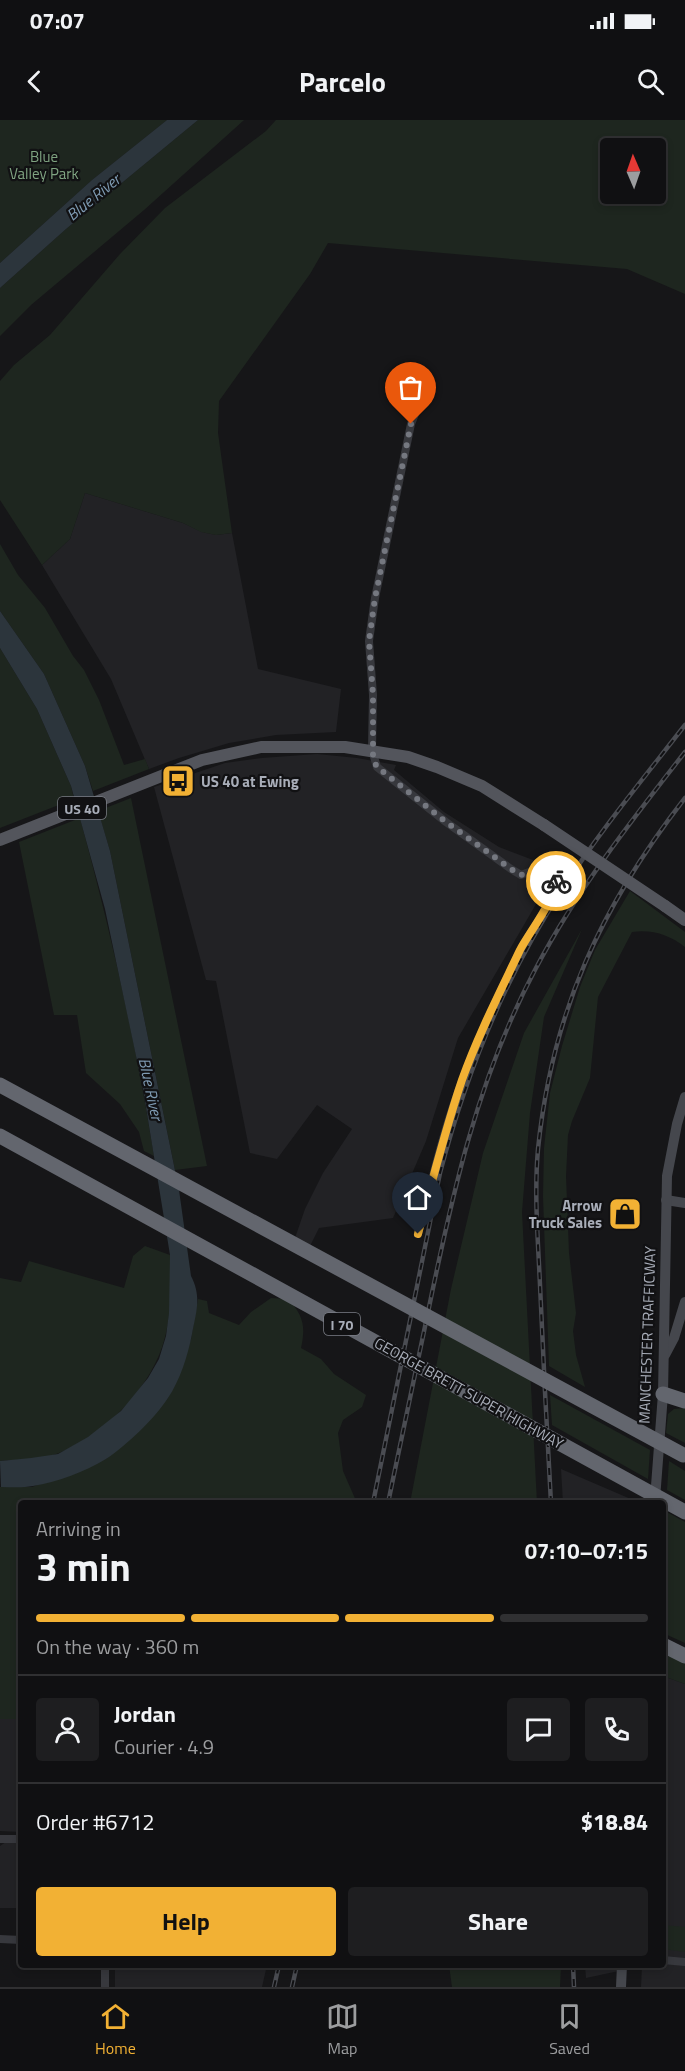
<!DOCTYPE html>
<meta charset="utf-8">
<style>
body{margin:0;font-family:"Titillium Web",sans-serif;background:#1e1e20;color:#f1f3f6;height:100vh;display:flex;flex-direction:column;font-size:22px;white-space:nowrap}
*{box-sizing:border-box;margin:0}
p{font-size:20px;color:#9c9d9f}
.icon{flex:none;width:33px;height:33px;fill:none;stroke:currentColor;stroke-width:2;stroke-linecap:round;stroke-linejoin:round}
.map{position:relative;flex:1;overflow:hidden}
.sheet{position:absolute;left:18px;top:1380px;width:648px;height:468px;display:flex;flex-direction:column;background:#101012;border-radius:6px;box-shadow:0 3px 9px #0003,0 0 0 2px #303032}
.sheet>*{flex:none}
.needle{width:39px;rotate:358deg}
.fabs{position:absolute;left:600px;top:18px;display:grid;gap:12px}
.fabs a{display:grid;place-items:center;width:66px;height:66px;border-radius:6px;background:#101012;box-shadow:0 3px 9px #0003,0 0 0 2px #303032;font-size:30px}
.pin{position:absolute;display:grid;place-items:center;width:51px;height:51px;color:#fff;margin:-62px -26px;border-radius:50% 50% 50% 0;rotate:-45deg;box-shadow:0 0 6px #0007}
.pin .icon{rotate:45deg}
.courier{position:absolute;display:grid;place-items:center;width:60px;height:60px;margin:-30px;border:4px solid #f2b134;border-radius:50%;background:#fff;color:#222;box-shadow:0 2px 8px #0007}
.overview em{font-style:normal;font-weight:700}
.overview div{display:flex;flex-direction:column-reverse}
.overview{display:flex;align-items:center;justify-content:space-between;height:102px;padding:0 18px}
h1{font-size:39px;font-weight:700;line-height:45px}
.bar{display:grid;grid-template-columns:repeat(4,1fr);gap:9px 6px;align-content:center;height:72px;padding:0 18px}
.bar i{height:8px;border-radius:4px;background:#303032}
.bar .current{background:#f2b134}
.bar p{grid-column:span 4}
.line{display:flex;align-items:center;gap:15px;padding:0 18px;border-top:2px solid #303032}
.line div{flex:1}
.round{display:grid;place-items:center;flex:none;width:63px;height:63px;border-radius:6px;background:#1e1e20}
.button{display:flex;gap:12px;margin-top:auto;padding:12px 18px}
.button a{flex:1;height:69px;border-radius:6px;background:#f2b134;color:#111;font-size:24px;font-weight:700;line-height:69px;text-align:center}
.button a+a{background:#1e1e20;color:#f1f3f6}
.status{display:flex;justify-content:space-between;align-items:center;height:42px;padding:0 30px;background:#101012;direction:ltr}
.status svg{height:16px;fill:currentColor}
header{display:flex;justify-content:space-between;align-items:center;height:78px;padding:0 18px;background:#101012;font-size:27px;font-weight:700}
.tabs{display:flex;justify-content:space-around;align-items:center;height:84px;border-top:2px solid #303032;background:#101012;font-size:16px;color:#9c9d9f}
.tabs a{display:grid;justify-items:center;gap:3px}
.tabs .current{color:#f2b134}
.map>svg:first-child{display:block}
.built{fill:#222225}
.green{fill:#1e261f;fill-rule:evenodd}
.water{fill:#2c353c}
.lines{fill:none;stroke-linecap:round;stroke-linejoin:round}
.minor{stroke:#37383d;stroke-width:8}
.secondary{stroke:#45474d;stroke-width:10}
.primary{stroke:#53555c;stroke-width:12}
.motorway{stroke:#63666e;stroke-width:15}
.rail-casing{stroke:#4a4c52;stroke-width:4.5}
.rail{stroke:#111113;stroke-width:2;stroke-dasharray:7;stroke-linecap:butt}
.primary-bridge{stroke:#53555c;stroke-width:12}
.motorway-bridge{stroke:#63666e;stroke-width:15}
.done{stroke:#757880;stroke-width:6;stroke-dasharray:0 10.8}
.route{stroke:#f2b134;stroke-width:8}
.labels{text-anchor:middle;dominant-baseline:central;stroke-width:4.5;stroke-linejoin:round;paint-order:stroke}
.shield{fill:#111113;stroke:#7b7e86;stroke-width:1.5}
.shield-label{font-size:14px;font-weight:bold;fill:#a8adb8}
.park-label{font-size:15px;fill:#7fa381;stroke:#111113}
.poi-label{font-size:15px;font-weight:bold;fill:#a8adb8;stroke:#111113;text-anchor:start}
.street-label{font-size:15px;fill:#a8adb8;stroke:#111113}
.water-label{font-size:16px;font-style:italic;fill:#7f9bb3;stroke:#111113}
</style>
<div class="status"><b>07:07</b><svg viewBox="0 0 49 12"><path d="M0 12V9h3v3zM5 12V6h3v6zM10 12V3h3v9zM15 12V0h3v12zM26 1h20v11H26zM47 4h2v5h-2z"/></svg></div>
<header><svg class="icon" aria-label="back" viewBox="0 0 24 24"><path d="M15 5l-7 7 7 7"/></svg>Parcelo<svg class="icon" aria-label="search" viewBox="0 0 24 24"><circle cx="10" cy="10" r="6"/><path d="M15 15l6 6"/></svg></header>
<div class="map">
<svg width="685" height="1867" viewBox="0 0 685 1867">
<rect width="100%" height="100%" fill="#161618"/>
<!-- built -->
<g class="built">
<path d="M85,373L183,403L202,412L216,415L232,413L258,549L341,569L336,612L276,615L229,623L179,638L149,649L111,559L42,445L70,419Z"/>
<path d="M317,634L357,638L396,645L394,650L444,692L499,727L562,751L539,779L458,918L426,1021L393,1098L319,1108L310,1126L295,1118L305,1089L323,1053L352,1009L317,985L277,1039L250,1033L216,861L206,860L154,667L225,643L262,638Z"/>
<path d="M561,1349L640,1383H563Z"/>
<path d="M663,1556L685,1564V1867H641L642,1846L586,1858L585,1845H663Z"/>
<path d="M0,1599H21V1712L0,1711Z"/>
<path d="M6,1722L21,1723V1788H0V1726Z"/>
<path d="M115,1845H267L262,1867H115Z"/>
</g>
<!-- green -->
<g class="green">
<path d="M0,0H167L92,60L0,143Z"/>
<path d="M198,0H244L144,90L31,185L0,216V168L66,109Z"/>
<path d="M276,0H685V174L627,149L328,123L310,154L219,281L218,313L232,413L216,415L201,412L183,403L85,373L70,419L42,445L0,380V261L14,245L50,215L120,134L165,88L266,11ZM610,28H656V74H610Z"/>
<path d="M0,424L18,455L45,488L73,536L84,550L99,580L124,645L145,639L149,649L93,671L85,646L44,554L0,491Z"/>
<path d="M0,528L37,589L71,666L74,679L0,708Z"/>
<path d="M131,678L207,1046L175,1050L110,731L98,691Z"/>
<path d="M80,698C110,809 136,922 154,1036L144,1031L139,1012L120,984L86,953L77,895H54L19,722Z"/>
<path d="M630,771L685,812V827C670,815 652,809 632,812L598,877L590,958L572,1001L568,1015L566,1056L569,1133L576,1193L573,1211L576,1235L585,1267L549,1246L543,1076L544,1028L550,973L562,926L580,867L595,830Z"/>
<path d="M582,809L544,897L530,993L522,1092L537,1383H410L451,1169L483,1033L524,913Z"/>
<path d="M145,1126L170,1135C170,1162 172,1191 165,1217C153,1266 106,1314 59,1333C42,1340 19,1339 0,1341V1158L21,1162L29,1141L124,1168L133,1136Z"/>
<path d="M271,1178L288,1179C303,1195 306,1206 301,1228L321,1239L334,1254L366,1275L362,1287L343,1300L338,1313L343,1351L357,1383H21V1599H0V1367H32L106,1339L147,1302L168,1278L191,1219L198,1179L207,1181L209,1193L239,1205L251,1192Z"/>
<path d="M550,1275L650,1330L648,1359L552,1305Z"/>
<path d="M685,1288V1323L666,1313L668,1294L674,1289Z"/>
<path d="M669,1341L685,1351V1380L667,1370Z"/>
<path d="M663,1390L685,1402V1523L663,1513Z"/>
<path d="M670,1536L685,1540V1564L663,1556V1538Z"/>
<path d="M663,1805L685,1807V1832L663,1829Z"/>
<path d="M449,1845H561L560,1867H452Z"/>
</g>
<!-- water -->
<g class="water">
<path d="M167,0H198L66,109L0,168V143L92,60Z"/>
<path d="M0,491L44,554L85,646L110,731L179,1070L191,1156C202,1177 196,1192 192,1214C188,1235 180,1260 168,1278C155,1298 126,1326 106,1339C84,1352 57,1362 33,1366C23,1368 11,1367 1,1367L0,1341L31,1338L58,1334L88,1317L121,1291L148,1258L159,1239L166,1216L169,1193L170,1135L143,969L105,789L71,666L37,589L0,528Z"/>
</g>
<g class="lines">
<!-- minor -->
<g class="minor">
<path d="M418,1114C432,1061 444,1007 464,956C480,913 500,872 520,831C530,810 556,781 556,758L552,753L540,748L521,755L511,749L446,702L377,647L372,630L373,575L369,521L375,478L411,304L417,289L422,283"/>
<path d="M0,1719H21"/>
<path d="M0,1819L21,1820"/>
<path d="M663,1840L685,1842"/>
<path d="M105,1867V1845"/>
</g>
<!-- secondary -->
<g class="secondary">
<path d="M666,1080L685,1083"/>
<path d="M665,1235L674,1218L685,1182"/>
<path d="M655,1379L663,1274L667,1056L677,1004L685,977"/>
<path d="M621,1867L622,1845"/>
</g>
<!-- primary -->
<g class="primary">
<path d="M0,720L202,640L261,627H345L408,637L437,647L482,666L544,705"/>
<path d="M665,786L685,800"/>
</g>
<!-- motorway -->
<g class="motorway">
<path d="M663,1274L685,1281"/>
<path d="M663,1525L685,1536"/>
</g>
<!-- rail casing -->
<g class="rail-casing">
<g id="rail">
<path d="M373,1383L440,1053C466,954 505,856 562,770C599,712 643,659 685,605"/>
<path d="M388,1383C401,1321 414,1259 427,1197C452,1075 477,959 536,848C577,770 631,701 685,632"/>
<path d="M551,1383C547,1310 543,1238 540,1165C538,1120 534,1074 538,1029C552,892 601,786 685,678"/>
<path d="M573,1845L574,1867"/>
<path d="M274,1867L279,1845"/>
<path d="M292,1867L297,1845"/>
</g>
</g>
<!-- rail -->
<use href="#rail" class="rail"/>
<!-- primary-bridge -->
<path class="primary-bridge" d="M544,705L665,786"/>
<!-- motorway-bridge -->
<g class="motorway-bridge">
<path d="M0,965L683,1335"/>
<path d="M0,1016L685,1392"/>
</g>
</g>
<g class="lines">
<!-- done -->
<path class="done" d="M411,304L375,478L369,521L373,575V639L377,647L446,702L511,749L521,755L540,748L552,753L556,761"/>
<!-- route -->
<path class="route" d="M418,1114C432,1062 445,1010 462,960C478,915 500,872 520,830C529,813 556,778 556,761"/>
</g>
<!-- icons -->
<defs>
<g id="bus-square" transform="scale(1.725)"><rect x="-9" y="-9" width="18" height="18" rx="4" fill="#f2b134" stroke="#111113"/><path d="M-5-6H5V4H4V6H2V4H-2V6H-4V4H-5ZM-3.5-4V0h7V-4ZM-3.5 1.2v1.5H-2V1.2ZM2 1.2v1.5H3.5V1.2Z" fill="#111"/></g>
<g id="shop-square" transform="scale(1.725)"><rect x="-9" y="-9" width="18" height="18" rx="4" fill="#f2b134" stroke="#111113"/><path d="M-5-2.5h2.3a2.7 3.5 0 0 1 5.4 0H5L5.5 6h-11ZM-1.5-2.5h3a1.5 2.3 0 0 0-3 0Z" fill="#111"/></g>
</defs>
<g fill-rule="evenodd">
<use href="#bus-square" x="178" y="661"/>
<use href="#shop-square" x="625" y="1094"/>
</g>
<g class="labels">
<!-- shield labels -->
<g class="shield">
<rect x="58" y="677" width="48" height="22" rx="4.5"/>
<rect x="324" y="1193" width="36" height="22" rx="4.5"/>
</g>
<g class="shield-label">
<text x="82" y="688">US 40</text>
<text x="342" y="1204">I 70</text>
</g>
<!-- park labels -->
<g class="park-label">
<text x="44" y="36">Blue<tspan x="44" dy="17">Valley Park</tspan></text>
</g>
<!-- poi labels -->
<g class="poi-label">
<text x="201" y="661">US 40 at Ewing</text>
<text x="602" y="1085" text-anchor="end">Arrow<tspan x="602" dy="17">Truck Sales</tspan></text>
</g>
<!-- street labels -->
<g class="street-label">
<text transform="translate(647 1215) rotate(-88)">MANCHESTER TRAFFICWAY</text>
<text transform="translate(469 1273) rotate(29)">GEORGE BRETT SUPER HIGHWAY</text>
</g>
<!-- water labels -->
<g class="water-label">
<text transform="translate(93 77) rotate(-39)">Blue River</text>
<text transform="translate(151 969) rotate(78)">Blue River</text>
</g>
</g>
</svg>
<div class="fabs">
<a><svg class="needle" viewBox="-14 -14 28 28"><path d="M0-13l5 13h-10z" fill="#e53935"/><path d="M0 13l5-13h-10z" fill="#9c9d9f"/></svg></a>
</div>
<div class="pin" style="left:411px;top:304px;background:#ea580c"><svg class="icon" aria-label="bag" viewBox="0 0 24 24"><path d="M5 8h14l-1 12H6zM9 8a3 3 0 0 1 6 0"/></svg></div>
<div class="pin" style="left:418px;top:1114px;background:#1f2937"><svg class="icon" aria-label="home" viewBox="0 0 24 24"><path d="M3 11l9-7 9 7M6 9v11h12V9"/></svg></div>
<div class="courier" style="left:556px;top:761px"><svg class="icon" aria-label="bike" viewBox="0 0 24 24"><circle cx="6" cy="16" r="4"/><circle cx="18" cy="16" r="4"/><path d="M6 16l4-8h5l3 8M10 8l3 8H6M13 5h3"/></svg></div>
<section class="sheet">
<div class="overview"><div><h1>3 min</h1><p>Arriving in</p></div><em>07:10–07:15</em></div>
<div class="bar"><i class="current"></i><i class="current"></i><i class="current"></i><i></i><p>On the way · 360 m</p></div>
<div class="line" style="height:108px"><a class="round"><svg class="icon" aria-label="person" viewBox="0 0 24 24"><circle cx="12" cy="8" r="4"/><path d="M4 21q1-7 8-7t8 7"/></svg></a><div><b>Jordan</b><p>Courier · 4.9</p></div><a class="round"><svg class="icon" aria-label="chat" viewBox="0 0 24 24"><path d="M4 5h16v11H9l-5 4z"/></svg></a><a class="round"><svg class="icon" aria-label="phone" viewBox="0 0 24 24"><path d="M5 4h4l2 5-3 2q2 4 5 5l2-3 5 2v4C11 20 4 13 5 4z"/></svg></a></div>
<div class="line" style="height:78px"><div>Order #6712</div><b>$18.84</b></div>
<div class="button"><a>Help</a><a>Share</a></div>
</section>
</div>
<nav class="tabs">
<a class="current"><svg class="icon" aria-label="home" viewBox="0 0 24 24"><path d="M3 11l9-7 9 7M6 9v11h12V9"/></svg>Home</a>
<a><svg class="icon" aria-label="map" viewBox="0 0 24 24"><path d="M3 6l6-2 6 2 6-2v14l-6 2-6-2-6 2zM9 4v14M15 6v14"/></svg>Map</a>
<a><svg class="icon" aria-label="saved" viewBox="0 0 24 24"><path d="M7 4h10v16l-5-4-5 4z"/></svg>Saved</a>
</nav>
